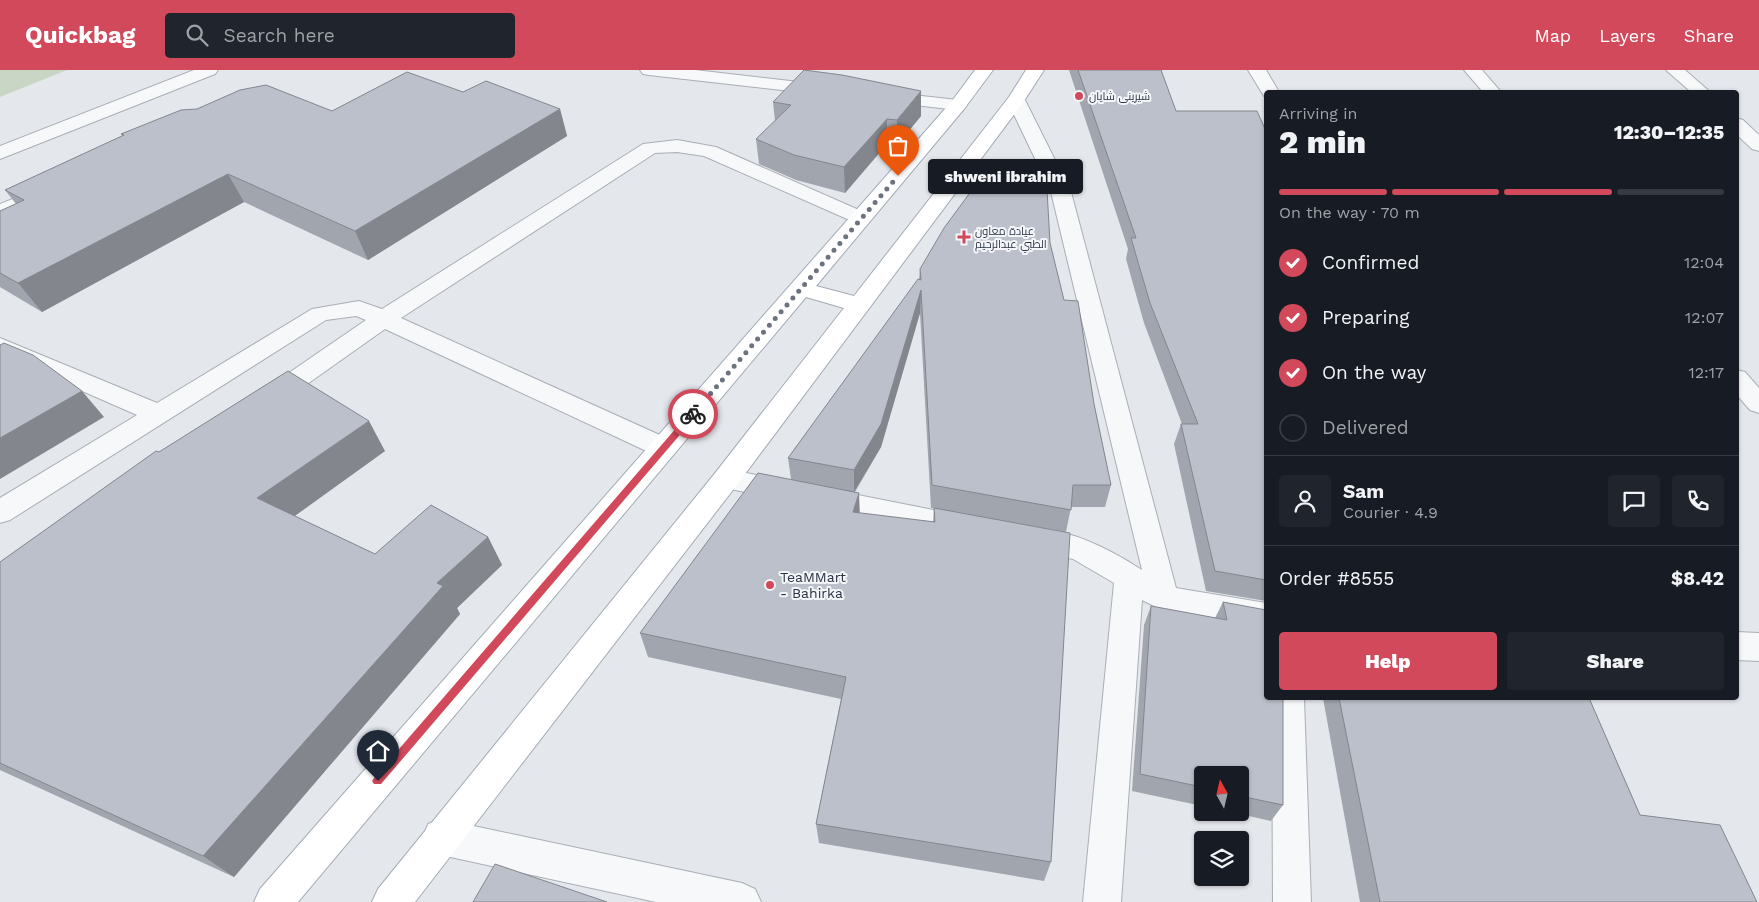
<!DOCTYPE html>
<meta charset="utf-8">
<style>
body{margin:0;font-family:"Work Sans",Cairo,sans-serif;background:#20242c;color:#f1f3f6;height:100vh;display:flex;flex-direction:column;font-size:19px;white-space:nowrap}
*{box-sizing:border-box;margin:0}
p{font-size:16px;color:#9ea1a6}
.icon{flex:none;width:28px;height:28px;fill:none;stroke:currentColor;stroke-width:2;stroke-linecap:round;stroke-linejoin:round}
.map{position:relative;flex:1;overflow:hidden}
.side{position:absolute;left:1264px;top:20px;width:475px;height:610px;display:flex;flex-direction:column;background:#171b24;border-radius:5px;box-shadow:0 1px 4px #0004}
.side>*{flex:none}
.needle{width:32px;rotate:352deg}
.controls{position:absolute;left:1194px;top:696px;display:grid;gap:10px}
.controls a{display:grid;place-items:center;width:55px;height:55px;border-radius:5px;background:#171b24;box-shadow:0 1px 4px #0004;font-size:25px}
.pin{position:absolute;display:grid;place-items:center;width:42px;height:42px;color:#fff;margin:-51px -21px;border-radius:50% 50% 50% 0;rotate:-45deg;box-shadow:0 0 5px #0007}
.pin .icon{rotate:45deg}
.courier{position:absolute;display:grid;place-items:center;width:50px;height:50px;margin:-25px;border:4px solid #d1495b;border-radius:50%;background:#fff;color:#222;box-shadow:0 1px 6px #0007}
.bubble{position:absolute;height:35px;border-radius:5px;background:#171b24;box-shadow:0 1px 4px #0004;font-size:16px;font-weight:800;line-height:35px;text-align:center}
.overview em{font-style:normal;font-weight:800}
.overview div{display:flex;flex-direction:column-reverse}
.overview{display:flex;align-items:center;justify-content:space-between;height:85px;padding:0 15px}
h1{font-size:32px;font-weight:800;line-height:38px}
.bar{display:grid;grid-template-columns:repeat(4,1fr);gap:8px 5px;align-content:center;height:60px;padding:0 15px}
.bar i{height:6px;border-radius:4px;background:#363941}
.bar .current{background:#d1495b}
.bar p{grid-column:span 4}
.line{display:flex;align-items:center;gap:12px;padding:0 15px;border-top:1px solid #363941}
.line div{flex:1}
.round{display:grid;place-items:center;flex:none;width:52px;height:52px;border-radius:5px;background:#20242c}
ol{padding:0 15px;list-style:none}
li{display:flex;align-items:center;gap:15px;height:55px}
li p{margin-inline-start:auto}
li .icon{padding:5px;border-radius:50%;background:#d1495b;color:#fff;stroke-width:4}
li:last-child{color:#9ea1a6}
li i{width:28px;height:28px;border:2px solid #363941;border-radius:50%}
.cta{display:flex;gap:10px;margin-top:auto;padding:10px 15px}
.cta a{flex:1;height:58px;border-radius:5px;background:#d1495b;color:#fff;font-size:20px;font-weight:800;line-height:58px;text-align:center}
.cta a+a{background:#20242c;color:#f1f3f6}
header{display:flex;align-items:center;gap:30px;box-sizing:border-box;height:70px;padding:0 25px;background:#d1495b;color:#fff}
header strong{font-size:24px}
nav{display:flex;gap:28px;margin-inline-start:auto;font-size:18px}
.search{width:350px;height:45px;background:#20242c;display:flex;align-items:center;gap:12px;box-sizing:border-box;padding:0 18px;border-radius:5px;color:#9ea1a6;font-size:19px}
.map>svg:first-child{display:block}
.green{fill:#c9d6c5}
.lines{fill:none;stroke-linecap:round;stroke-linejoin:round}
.street-casing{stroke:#a9aeb7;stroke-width:2}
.primary-casing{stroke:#a3abb8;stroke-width:2}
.street{fill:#f7f8fa;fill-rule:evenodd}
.primary{fill:#fff;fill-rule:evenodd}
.wall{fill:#a1a5ae;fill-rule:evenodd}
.shaded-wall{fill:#83868d}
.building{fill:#bbc0ca;stroke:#83868d}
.route{fill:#d1495b}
.done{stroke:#6c737f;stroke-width:5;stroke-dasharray:0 9}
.poi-dot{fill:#d1495b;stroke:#f4f6f9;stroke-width:2}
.labels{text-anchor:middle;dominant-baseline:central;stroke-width:4;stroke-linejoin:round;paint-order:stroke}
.far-poi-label{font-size:11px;fill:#2b3445;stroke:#f4f6f9;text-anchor:start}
.poi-label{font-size:14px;fill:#2b3445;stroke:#f4f6f9;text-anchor:start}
</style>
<header>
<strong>Quickbag</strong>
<div class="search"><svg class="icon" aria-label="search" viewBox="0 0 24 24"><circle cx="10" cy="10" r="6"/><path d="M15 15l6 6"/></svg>Search here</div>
<nav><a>Map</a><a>Layers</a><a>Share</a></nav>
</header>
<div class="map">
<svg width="1759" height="832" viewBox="0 0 1759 832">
<rect width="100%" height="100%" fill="#e4e7ec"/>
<!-- green -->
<path class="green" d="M0,0H67L0,27Z"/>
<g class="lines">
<!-- street casing -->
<g class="street-casing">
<g id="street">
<path d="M194,0H218L215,4L0,89V76Z"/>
<path d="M640,0H695L825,15L831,16L834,20L831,24L825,25L649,5L643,4Z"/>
<path d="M1248,0H1266L1279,22H1266V26H1264Z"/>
<path d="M1464,0H1482L1501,22H1483Z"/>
<path d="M1666,0H1685L1710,22H1691Z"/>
<path d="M885,22L958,30L964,31L967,35L964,39L958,40L879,31L876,27L879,23Z"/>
<path d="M1016,25L1022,26L1025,30L1071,122L1176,518L1266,533V559L1164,541L1142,530L1121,832H1083L1114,513L1073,489L1024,479L1020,471L1024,463C1059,451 1113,481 1142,500L1051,122L1007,30L1010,26Z"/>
<path d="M1736,48L1743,50L1759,65V81L1752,79L1736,64Z"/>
<path d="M677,70L716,77L868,144L871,148L868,152L861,154L854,152L704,86L677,82L655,83L401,248L673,371L677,378L673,385L664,388L655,385L385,259L279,334L270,337L261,334L257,328L261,322L366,250L356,246L326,250L10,450L0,453V428L137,345L0,285V268L157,333L312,239L359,231L382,239L643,74Z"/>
<path d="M45,116L52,118L55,122L52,126L0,147V134Z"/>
<path d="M1736,300L1745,302L1759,318V343L1750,340L1736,324Z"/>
<path d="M726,399L969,447L979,450L983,458L979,466L969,469L716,416L712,409L716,402Z"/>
<path d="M1736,562L1759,563V591L1736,590Z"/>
<path d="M1272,628H1304L1311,832H1273Z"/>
<path d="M441,749L742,813L755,819L761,832H656L441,785L428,780L423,767L428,754Z"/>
</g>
</g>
<!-- primary casing -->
<g class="primary-casing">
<path id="primary" d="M975,0H993L964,39L816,216L854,226L1009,27L1026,0H1044L1022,34L736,416L415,832H372L378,819L716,402L844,238L806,227L298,832H254L260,819L952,31Z"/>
</g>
<!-- street -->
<use href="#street" class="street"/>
<!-- primary -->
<use href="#primary" class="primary"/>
</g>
<!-- wall -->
<g class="wall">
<path d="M1069,0H1161L1176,41L1266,61V531L1206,521L1174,374L1181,354H1182L1144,253L1126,189L1128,179Z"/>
<path d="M463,22L560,39L567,66L368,190L244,132L42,242L0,217V141L16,134L5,120L123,66L121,64L332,41Z"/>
<path d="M773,32L921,46L897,75L887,74L845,123L796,110L759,94L756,69L775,51Z"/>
<path d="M1050,173L1064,230L1094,334L1111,415L1105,437H1071L1066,462L981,447L1051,792L1044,811L819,773L816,754L841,629L648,587L640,563L791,409L788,388L919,210L920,199ZM920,243L931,438H934L933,452L859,443L855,422L881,377Z"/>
<path d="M385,381L295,446L375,484L488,467L502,495L457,538L460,544L234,807L0,700V492L159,382Z"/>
<path d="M1223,532L1283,735L1271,751L1231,742H1240V705H1202V736L1132,721L1144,555L1151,536L1215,548Z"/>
<path d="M1323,628H1589L1640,745L1757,832H1360Z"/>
</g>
<!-- shaded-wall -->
<g class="shaded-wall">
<path d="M921,21V46L897,75V50Z"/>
<path d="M560,39L567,66L368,190L355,161Z"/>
<path d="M887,49V74L845,123L844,97Z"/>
<path d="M228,104L244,132L42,242L18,213Z"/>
<path d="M921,220L920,243L881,377L854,422V400Z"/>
<path d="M82,321L104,347L0,409V368Z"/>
<path d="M369,351L385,381L279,457L257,428Z"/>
<path d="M859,423L860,448L853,442Z"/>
<path d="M488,467L502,495L457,538L460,544L234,807L203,786L437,513Z"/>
</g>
<!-- building -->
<g class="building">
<path d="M804,0L842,5L921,21L897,50L887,49L844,97L794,85L756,69L791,35L773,32Z"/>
<path d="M1078,0H1161L1176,41H1257L1266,61V510L1215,501L1181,354H1198L1150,233L1131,168H1136Z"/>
<path d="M407,2L463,22L486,11L560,39L355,161L228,104L18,213L0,203V141L24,130L5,120L124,65L121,64L181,40L197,39L240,20L266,15L332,41Z"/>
<path d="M994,90L1046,102L1050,173L1064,230L1078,231L1094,334L1111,415H1073L1071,440L932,415L921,220L881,354L854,400L788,388L918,209L921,210L920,199L944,158Z"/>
<path d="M4,273L33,285L82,321L0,368V275Z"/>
<path d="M288,301L369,351L257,428L375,484L431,435L488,467L437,513L443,516L203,786L0,693V492L156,381L159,382Z"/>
<path d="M758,403L859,423L853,442L935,452L934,438L1070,463L1051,792L816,754L846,607L640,563Z"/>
<path d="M1223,532L1266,540V628H1283V735L1240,726V705H1202V717L1140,704L1151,536L1227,550Z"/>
<path d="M1339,628H1589L1640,745L1720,755L1757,832H1380Z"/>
<path d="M495,794L607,832H473Z"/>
</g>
<!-- route -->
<path class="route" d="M693,341L696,342V346L381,714H374L372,711L374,708L690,342Z"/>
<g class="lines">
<!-- done -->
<path class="done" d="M693,344L898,106"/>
</g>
<!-- markers -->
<g class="poi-dot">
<circle cx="1079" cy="26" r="5"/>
<path d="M961.5 159.5h5v5h5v5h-5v5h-5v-5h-5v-5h5z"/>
<circle cx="770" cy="515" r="5"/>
</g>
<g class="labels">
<!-- far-poi labels -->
<g class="far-poi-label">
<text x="1089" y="26">شیرینی شایان</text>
<text x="975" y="161">عيادة معاون<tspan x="975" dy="13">الطبي عبدالرحيم</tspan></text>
</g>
<!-- poi labels -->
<g class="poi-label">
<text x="780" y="507">TeaMMart<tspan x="780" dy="16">- Bahirka</tspan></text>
</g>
</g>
</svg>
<div class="controls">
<a><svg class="needle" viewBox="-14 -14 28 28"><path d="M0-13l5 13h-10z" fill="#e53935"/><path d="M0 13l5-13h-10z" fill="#9ea1a6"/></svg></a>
<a><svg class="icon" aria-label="layers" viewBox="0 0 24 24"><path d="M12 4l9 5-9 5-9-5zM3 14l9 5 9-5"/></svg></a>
</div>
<div class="pin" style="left:898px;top:106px;background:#ea580c"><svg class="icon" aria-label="bag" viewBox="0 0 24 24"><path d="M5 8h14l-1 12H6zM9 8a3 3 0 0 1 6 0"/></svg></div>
<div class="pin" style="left:378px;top:711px;background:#1f2937"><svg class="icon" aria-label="home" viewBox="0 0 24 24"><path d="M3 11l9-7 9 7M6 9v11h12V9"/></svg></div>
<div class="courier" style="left:693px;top:344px"><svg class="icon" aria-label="bike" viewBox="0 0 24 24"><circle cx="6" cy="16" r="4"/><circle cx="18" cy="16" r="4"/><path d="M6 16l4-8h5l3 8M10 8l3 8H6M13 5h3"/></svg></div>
<div class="bubble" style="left:928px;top:89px;width:155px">shweni ibrahim</div>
<section class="side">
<div class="overview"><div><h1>2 min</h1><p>Arriving in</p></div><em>12:30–12:35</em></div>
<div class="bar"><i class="current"></i><i class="current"></i><i class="current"></i><i></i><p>On the way · 70 m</p></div>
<ol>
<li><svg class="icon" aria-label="check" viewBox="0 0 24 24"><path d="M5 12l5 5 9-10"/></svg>Confirmed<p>12:04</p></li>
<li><svg class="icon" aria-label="check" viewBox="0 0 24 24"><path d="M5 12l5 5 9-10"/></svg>Preparing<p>12:07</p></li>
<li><svg class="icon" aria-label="check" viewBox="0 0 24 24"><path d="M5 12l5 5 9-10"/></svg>On the way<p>12:17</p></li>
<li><i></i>Delivered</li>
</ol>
<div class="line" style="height:90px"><a class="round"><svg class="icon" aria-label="person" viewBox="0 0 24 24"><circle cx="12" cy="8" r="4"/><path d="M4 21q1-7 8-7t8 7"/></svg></a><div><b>Sam</b><p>Courier · 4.9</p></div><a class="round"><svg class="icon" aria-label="chat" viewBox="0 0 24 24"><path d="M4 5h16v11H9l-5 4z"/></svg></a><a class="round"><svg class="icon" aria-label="phone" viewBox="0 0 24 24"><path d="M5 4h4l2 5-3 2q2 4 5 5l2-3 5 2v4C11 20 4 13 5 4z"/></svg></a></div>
<div class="line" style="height:65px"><div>Order #8555</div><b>$8.42</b></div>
<div class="cta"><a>Help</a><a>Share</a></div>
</section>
</div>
